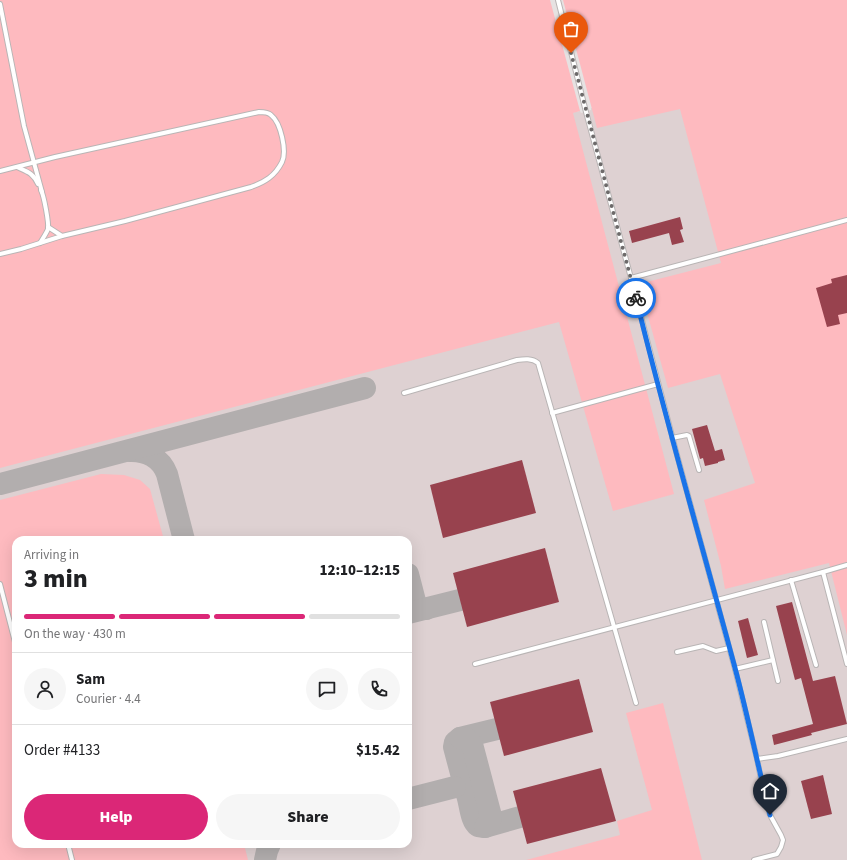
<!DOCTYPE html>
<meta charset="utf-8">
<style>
body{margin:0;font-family:"Source Sans 3",sans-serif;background:#f6f6f6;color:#202124;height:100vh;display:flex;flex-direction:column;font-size:15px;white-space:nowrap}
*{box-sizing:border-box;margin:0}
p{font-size:13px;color:#757577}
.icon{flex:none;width:22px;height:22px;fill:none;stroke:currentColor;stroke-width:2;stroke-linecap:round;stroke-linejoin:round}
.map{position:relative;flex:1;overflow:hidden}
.drawer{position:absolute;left:12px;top:536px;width:400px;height:312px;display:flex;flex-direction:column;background:#fff;border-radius:12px;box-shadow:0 4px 16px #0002}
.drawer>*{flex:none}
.pin{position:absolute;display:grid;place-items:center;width:34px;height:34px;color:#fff;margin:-41px -17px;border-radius:50% 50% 50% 0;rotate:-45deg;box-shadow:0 0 4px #0007}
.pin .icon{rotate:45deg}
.courier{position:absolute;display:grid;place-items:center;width:40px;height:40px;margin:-20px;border:3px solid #1a73e8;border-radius:50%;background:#fff;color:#222;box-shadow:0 1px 5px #0007}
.headline em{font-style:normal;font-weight:800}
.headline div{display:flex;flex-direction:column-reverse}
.headline{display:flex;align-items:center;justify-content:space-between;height:68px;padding:0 12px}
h1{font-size:26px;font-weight:800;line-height:30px}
.bar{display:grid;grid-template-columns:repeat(4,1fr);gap:6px 4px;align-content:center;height:48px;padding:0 12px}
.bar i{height:5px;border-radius:3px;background:#e0e0e0}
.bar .on{background:#db2777}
.bar p{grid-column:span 4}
.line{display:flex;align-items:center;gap:10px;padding:0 12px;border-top:1px solid #e0e0e0}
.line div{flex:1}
.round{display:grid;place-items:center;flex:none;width:42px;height:42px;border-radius:21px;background:#f6f6f6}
.action{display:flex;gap:8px;margin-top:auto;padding:8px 12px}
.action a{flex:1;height:46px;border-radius:24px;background:#db2777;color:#fff;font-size:16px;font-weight:800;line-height:46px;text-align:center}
.action a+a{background:#f6f6f6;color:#202124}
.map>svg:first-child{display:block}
.built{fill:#ded1d2;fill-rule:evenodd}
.green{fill:#febabf}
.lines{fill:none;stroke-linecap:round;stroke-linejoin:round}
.taxiway{stroke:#b2aeae;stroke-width:22}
.building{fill:#98424e}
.service-casing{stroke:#b9b5b5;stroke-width:6}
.service{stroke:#fff;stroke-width:4}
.done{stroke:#6d6a6a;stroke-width:4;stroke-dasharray:0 7.2}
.route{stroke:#1a73e8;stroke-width:5}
</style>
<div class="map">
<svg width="847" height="860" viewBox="0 0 847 860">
<rect width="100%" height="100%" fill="#e6e2e2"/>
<!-- built -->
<path class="built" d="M0,0L555,117L580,111L581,113L591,110V108L847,40V860H0ZM16,540H408V844H16Z"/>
<!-- green -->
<g class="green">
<path d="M0,0H550L580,111L573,113L674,494L613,511L559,322L0,468Z"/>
<path d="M563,0H847V635L829,563L725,589L721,566L704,500L755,483L720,374L668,388L639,284L721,263L680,109L597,128Z"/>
<path d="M101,474L124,475L140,480L150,489L164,540H16V844H244L248,860H0V500Z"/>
<path d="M663,703L702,860H526L620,835L617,821L652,810L626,713Z"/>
</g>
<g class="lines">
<!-- taxiway -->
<g class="taxiway">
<path d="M129,451C146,450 161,458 167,474L184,540"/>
<path d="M0,484L365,388"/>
<path d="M408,574L416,605L421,608L426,609"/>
<path d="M408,613L460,600"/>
<path d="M497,729L460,738L455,742L454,747L462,777V781L460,784L455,787C458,787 460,787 462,788C471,792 468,819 478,826L485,827L520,817"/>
<path d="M460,738L467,739L472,744L491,816L490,822L485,827"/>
<path d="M408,799L455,787"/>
<path d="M265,860L267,851L270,844"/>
</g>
</g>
<!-- building -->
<g class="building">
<path d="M680,217L683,229L680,230L684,242L672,245L669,233L632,243L629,231Z"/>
<path d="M847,275V313L838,315L840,324L827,327L816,288L832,283L831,279Z"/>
<path d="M707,425L715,451L722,449L725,460L718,462V463L705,466L703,458L700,459L692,429Z"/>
<path d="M522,460L536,513L443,538L430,485Z"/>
<path d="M545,548L559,602L467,627L453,573Z"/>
<path d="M792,602L813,681L835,676L847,724L811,733L812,735L774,745L772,735L813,724L801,678L795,680L776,606Z"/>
<path d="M748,618L758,655L747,658L738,621Z"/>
<path d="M579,679L593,732L504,756L490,702Z"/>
<path d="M601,768L616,821L527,844L513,791Z"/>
<path d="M823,775L832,814L811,819L801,781Z"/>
</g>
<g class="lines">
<!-- service casing -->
<g class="service-casing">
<g id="service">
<path d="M558,0L586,112L631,278L677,455L735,669L757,759L778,756L847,739"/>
<path d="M0,4L24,126L42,192"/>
<path d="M17,167C28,172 33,173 38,184"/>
<path d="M0,171L55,157L259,112C263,112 268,112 271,115C281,123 287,151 282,162C275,176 265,182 251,187L125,221L62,236L21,249L0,254"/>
<path d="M48,227L62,236"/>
<path d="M40,243C43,238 46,234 48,229C49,223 44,196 41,190"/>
<path d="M631,278L847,220"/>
<path d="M404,393L517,360C524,359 532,358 538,363L636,703"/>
<path d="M552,413L658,384"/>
<path d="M672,438L687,435L689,436L699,470"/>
<path d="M823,572L847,565"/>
<path d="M791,580L816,665"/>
<path d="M0,584L16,646"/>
<path d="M677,652L703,646L716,651L729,648"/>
<path d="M773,660L778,681"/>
<path d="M475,664L823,572L847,664"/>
<path d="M735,669L773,660L764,622"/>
<path d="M68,844L72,860"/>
<path d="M754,860L777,854L781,847L783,840L781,835L770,815L762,784L757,759"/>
</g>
</g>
<!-- service -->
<use href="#service" class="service"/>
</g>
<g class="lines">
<!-- done -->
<path class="done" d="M571,53L636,298"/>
<!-- route -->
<path class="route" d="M636,298C666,422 702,545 735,668C748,717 758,766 770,815"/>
</g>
</svg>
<div class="pin" style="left:571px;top:53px;background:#ea580c"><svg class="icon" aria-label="bag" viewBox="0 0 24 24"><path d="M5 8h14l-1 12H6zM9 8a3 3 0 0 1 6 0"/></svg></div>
<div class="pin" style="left:770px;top:815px;background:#1f2937"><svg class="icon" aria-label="home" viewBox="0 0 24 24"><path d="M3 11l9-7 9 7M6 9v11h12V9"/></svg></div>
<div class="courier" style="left:636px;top:298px"><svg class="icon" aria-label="bike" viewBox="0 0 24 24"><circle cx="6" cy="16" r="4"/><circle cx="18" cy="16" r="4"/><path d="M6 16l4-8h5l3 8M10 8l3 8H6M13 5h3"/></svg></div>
<section class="drawer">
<div class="headline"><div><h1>3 min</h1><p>Arriving in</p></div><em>12:10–12:15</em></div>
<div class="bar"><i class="on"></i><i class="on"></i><i class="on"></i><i></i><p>On the way · 430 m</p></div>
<div class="line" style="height:72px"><a class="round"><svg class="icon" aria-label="person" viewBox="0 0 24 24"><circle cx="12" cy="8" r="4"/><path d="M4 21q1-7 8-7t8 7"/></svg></a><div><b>Sam</b><p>Courier · 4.4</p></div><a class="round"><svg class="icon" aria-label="chat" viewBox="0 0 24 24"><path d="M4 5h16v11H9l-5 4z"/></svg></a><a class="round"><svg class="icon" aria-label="phone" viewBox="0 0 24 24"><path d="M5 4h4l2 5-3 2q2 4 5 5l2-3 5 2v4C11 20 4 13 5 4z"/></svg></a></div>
<div class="line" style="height:52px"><div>Order #4133</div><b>$15.42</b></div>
<div class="action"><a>Help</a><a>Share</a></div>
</section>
</div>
